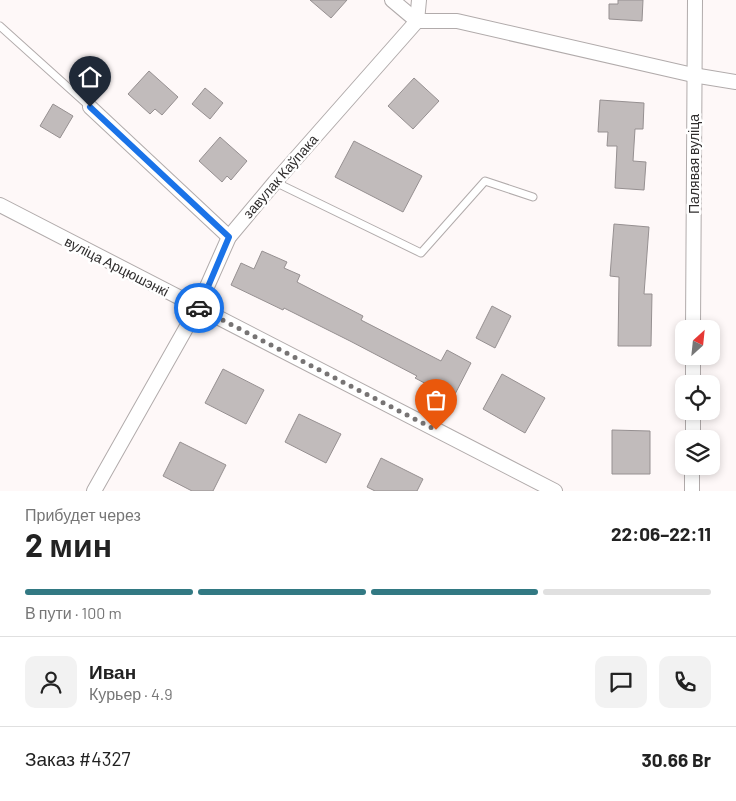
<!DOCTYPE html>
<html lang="ru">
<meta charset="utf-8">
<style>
body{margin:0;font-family:Barlow,sans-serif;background:#f2f2f2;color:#222;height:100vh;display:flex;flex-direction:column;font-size:19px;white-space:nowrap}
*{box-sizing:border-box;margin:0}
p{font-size:16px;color:#767676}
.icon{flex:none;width:28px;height:28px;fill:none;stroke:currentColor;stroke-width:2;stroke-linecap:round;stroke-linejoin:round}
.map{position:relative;height:491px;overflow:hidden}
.drawer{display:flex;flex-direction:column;background:#fff;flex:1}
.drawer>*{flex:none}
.needle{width:32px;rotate:27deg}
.buttons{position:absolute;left:675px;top:320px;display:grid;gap:10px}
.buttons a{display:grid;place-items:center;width:45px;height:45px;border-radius:10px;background:#fff;box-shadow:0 2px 8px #0003;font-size:25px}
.pin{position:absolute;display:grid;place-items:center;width:42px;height:42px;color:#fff;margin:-51px -21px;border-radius:50% 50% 50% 0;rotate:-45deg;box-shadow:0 0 5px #0007}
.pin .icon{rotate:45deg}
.courier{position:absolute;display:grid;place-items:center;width:50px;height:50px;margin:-25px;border:4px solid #1a73e8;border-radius:50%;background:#fff;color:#222;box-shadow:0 1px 6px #0007}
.overview em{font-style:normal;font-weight:700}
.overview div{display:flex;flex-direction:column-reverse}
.overview{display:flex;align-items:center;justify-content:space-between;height:85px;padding:0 25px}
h1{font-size:32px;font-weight:700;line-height:38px}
.bar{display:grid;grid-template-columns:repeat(4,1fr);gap:8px 5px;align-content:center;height:60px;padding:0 25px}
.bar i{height:6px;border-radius:4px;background:#e0e0e0}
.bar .active{background:#327983}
.bar p{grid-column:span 4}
.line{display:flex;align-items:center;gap:12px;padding:0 25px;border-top:1px solid #e0e0e0}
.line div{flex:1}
.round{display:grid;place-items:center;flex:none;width:52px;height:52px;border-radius:10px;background:#f2f2f2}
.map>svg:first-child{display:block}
.building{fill:#c1bbbb;stroke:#969091}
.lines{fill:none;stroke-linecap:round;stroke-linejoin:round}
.lane-casing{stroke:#b1abab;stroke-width:9}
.street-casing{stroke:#b1abab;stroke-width:16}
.lane{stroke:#fff;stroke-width:7}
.street{stroke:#fff;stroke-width:14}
.done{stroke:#777474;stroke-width:5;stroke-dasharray:0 9}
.route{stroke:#1a73e8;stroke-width:6}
.labels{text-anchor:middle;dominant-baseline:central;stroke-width:5;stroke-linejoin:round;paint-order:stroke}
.street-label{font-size:14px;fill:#2f2d2d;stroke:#fff}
</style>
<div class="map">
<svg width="736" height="491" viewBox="0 0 736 491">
<rect width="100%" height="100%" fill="#fef8f8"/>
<!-- building -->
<g class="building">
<path d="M310,0H347L331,18Z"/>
<path d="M618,0H643L642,21L609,19V4H618Z"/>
<path d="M149,71L178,97L162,115L155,109L150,114L128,94Z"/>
<path d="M414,78L439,101L413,129L388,106Z"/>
<path d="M205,88L223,103L210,119L192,104Z"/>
<path d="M600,100L644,103L643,129H635L633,161L646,162L644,190L615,188L617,146H607L608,132H598Z"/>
<path d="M53,104L73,116L60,138L40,126Z"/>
<path d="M220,137L247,161L231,180L227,176L222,182L199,161Z"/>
<path d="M354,141L422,176L403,212L335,177Z"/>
<path d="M614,224L649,227L644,294H652L651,346H618L619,277L610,276Z"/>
<path d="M262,251L287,262L284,268L300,275L297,282L363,316L361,320L441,361L447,350L471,363L453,398L415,378L417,376L350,341L284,308L283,310L231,285L241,263L254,269Z"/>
<path d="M492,306L511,316L495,348L476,338Z"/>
<path d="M223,369L264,390L246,424L205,403Z"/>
<path d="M502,374L545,398L525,433L483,409Z"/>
<path d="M299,414L341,434L326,463L285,442Z"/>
<path d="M612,430L650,431V474H612Z"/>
<path d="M180,442L226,465L213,491H192L163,476Z"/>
<path d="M381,458L423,479L417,491H375L367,487Z"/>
</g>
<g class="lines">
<!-- lane casing -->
<g class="lane-casing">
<g id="lane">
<path d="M0,26L90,107"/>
<path d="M275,182L421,253L485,181L533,197"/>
</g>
</g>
<!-- street casing -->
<g class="street-casing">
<g id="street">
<path d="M419,0L417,21H457L693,75L736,82"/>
<path d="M90,107L229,237"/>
<path d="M0,205L555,491"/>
<path d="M693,329L695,0"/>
<path d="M693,384V356"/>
<path d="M693,439V411"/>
<path d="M94,491L198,307L229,237L275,182L417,21L392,0"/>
<path d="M692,491V466"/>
</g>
</g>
<!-- lane -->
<use href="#lane" class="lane"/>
<!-- street -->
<use href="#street" class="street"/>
</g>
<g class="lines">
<!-- done -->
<path class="done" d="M199,308L436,430"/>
<!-- route -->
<path class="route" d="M90,107L229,237L199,308"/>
</g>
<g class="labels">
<!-- street labels -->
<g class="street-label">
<text transform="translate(693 164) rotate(-90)">Палявая вуліца</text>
<text transform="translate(280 176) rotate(-49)">завулак Каўпака</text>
<text transform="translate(117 266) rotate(27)">вуліца Арцюшэнкі</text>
</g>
</g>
</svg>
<div class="buttons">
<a><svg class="needle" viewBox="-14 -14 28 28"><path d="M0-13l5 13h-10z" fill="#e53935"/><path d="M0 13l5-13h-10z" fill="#767676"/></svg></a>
<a><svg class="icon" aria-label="locate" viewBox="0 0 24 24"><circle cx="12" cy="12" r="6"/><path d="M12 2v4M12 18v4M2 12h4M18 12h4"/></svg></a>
<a><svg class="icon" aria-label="layers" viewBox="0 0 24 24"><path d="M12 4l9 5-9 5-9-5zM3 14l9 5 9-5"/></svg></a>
</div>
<div class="pin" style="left:436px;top:430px;background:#ea580c"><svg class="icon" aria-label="bag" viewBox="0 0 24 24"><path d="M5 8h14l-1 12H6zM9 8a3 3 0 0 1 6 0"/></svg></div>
<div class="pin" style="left:90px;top:107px;background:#1f2937"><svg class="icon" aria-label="home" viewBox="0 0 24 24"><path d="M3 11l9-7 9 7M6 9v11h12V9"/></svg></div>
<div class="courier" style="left:199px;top:308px"><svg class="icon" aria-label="car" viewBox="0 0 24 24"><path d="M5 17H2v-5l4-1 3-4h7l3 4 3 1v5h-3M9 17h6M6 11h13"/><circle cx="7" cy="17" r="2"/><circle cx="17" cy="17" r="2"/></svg></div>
</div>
<section class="drawer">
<div class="overview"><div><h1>2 мин</h1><p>Прибудет через</p></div><em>22:06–22:11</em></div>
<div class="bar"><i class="active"></i><i class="active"></i><i class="active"></i><i></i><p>В пути · 100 m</p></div>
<div class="line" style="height:90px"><a class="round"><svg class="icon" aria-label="person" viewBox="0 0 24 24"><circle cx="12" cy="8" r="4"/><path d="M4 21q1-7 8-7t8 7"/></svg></a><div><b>Иван</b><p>Курьер · 4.9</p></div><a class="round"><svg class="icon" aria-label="chat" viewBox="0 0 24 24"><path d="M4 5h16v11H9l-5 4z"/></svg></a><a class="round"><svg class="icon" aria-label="phone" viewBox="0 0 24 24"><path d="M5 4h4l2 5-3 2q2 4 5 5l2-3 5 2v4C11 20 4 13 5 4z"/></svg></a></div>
<div class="line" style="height:65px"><div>Заказ #4327</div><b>30.66 Br</b></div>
</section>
